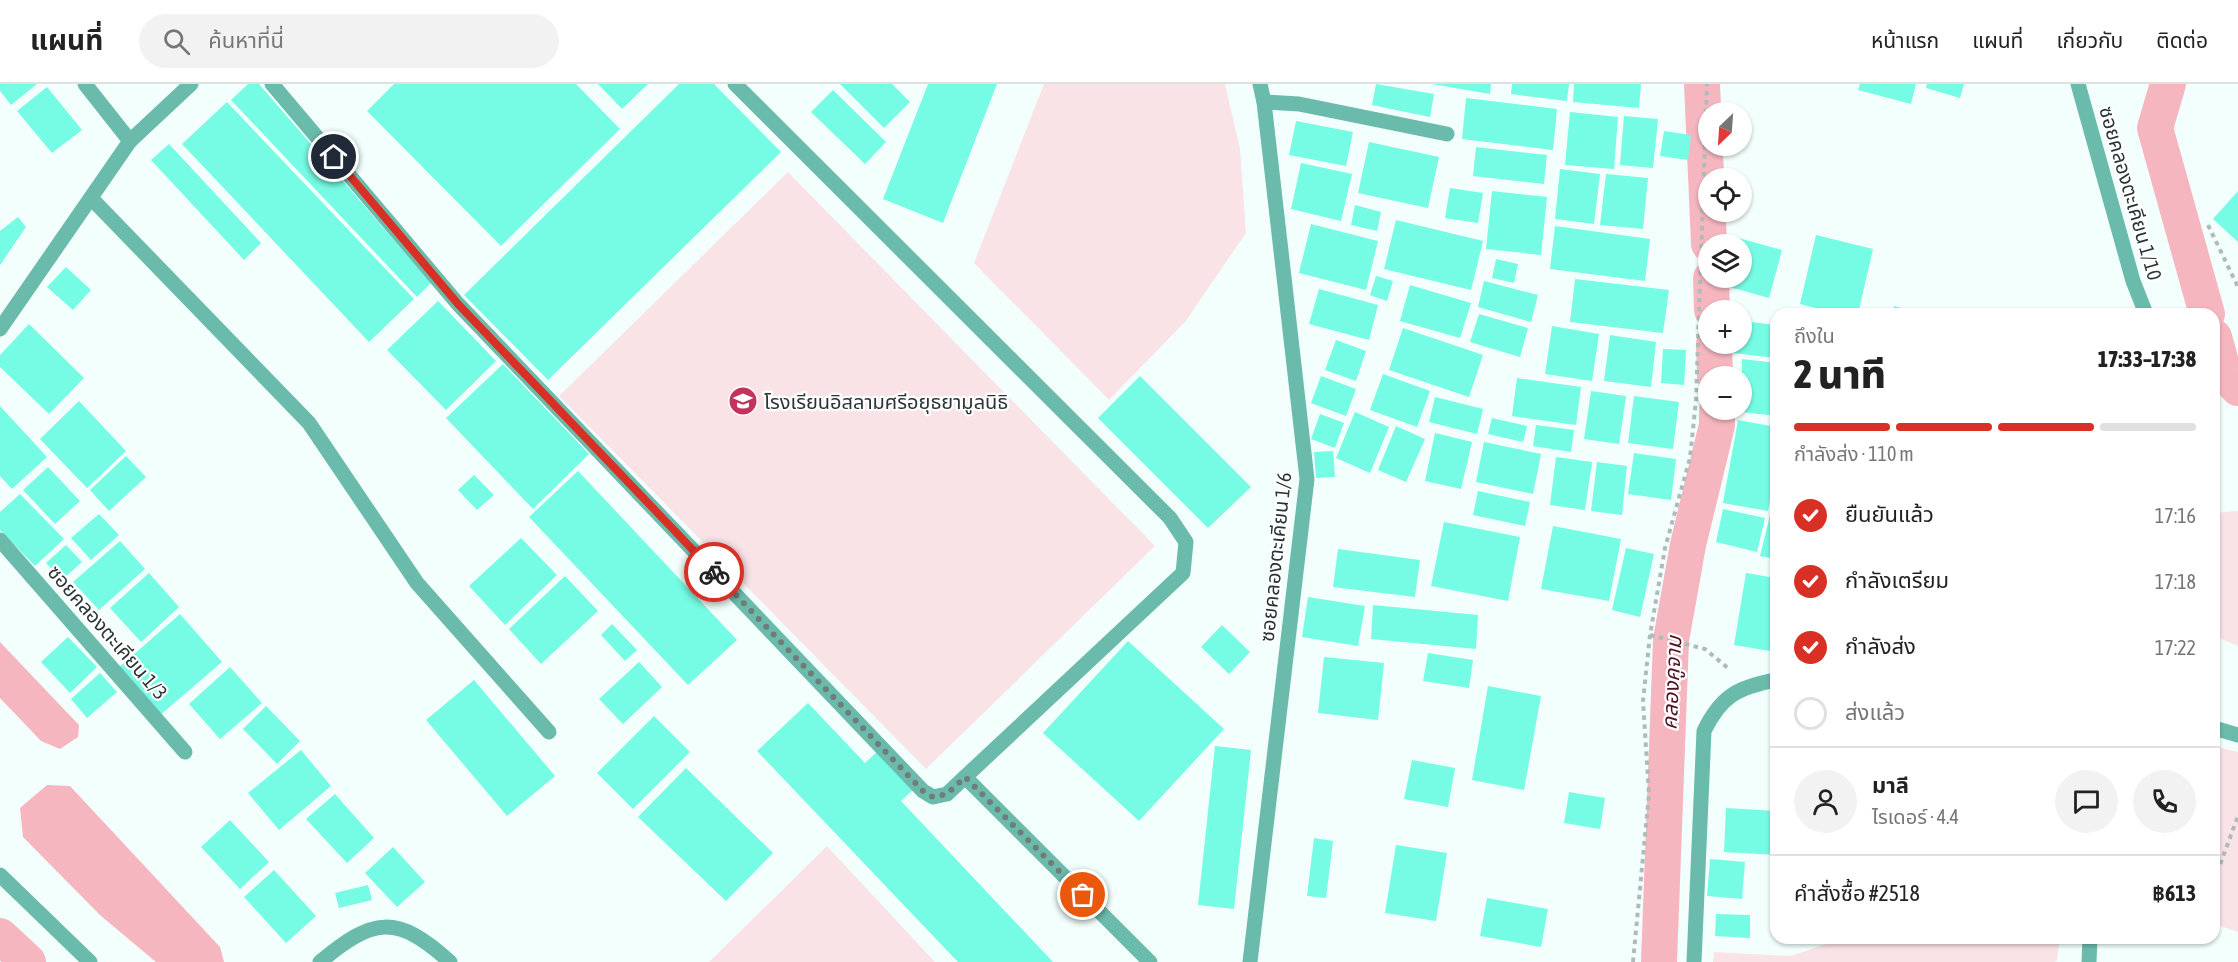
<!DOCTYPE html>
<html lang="th">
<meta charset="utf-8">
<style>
body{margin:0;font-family:"Asap Condensed","Noto Sans Thai",sans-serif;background:#f2f2f2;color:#222;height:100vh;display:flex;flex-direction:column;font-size:22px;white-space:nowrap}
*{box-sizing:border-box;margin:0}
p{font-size:20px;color:#767676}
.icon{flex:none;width:33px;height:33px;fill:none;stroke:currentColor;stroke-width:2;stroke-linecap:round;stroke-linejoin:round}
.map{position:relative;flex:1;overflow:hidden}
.panel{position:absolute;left:1770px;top:224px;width:450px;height:636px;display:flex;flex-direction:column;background:#fff;border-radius:18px;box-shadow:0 2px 4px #0004}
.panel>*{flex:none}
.needle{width:39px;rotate:205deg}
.fabs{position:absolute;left:1698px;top:18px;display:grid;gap:12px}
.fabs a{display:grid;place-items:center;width:54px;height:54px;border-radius:50%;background:#fff;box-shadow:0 2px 4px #0004;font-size:30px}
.pin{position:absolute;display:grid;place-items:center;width:51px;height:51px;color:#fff;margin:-26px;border:3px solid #fff;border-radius:50%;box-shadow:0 2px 6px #0007}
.courier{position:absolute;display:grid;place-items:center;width:60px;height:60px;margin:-30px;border:4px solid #d93025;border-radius:50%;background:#fff;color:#222;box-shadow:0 2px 8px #0007}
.head em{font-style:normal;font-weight:800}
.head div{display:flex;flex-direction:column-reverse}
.head{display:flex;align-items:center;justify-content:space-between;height:102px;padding:0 24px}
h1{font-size:39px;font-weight:800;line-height:45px}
.bar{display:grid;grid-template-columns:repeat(4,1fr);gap:9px 6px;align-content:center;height:72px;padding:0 24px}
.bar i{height:8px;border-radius:4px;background:#e0e0e0}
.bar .current{background:#d93025}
.bar p{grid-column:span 4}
.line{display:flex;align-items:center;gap:15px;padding:0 24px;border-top:2px solid #e0e0e0}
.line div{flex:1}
.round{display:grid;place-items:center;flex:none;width:63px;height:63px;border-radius:32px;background:#f2f2f2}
ol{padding:0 24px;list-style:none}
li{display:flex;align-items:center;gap:18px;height:66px}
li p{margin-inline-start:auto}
li .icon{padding:6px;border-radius:50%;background:#d93025;color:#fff;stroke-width:4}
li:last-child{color:#767676}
li i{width:33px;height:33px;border:3px solid #e0e0e0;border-radius:50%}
header{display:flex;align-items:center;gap:36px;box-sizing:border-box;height:84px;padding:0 30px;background:#fff;border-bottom:2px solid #e0e0e0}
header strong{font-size:28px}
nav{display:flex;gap:33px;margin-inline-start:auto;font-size:21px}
.search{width:420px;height:54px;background:#f2f2f2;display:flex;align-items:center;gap:15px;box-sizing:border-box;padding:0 21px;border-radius:33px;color:#767676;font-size:22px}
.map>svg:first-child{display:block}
.green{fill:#fae3e6}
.water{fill:#f5b6c0}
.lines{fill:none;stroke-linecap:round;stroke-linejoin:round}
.canal{stroke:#f5b6c0;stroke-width:36}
.building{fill:#76fce4}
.path{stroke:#afbbb8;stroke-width:4;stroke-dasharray:4.5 4.5;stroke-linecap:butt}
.minor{stroke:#6bbbac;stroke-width:15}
.done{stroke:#707c79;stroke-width:6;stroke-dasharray:0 10.8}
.route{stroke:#d93025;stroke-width:8}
.labels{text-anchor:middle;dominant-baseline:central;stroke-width:4.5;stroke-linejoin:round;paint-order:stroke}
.street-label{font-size:20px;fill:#2a3533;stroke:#fff}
.poi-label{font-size:20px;fill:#2a3533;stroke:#fff;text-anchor:start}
.water-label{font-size:21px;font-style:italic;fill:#501222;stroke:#fff}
</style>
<header>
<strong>แผนที่</strong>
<div class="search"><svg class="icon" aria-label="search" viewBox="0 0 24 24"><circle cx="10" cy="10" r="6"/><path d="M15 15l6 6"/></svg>ค้นหาที่นี่</div>
<nav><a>หน้าแรก</a><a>แผนที่</a><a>เกี่ยวกับ</a><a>ติดต่อ</a></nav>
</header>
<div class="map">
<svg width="2238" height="878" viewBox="0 0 2238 878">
<rect width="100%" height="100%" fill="#f3fffc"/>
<!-- green -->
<g class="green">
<path d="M1044,0H1225L1240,65L1246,149L1185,238L1109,316L974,179Z"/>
<path d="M788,88L1155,462L926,685L559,312Z"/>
<path d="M2238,427V562L2214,552V429Z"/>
<path d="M2214,662L2238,668V848L2214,840Z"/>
<path d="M827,762L935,878H709Z"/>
<path d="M1836,854H2060L2057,877L2052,878H1713L1714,868L1791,872L1832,858Z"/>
</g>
<!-- water -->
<g class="water">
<path d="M0,558L79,641L78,653L60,665L41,657L0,614Z"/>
<path d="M47,701L70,702L220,863L224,878H156L101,832L23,753L20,724Z"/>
</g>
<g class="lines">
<!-- canal -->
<g class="canal">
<path d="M1702,0L1709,160"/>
<path d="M2168,0L2155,44L2207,230"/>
<path d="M1711,194L1712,226"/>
<path d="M2214,253L2224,289L2238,304"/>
<path d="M1714,260L1715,292"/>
<path d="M0,852L28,878"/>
<path d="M1659,878L1671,556L1688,461L1717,341V326"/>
</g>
</g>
<!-- building -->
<g class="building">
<path d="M0,0H37L11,21L0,7Z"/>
<path d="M248,0H259L431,199L417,213L231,16Z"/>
<path d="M394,0H576L620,45L501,162L367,27Z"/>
<path d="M598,0H648L622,25Z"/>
<path d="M679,0H714L781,68L548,296L464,211Z"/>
<path d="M840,0H892L910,18L884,44Z"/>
<path d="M928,0H997L943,139L883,115Z"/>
<path d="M1376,0L1434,10L1430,33L1372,21Z"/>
<path d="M1432,0H1491L1490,10Z"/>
<path d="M1512,0H1569L1567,17L1511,10Z"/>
<path d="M1574,0H1641L1639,24L1573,18Z"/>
<path d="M1860,0H1916L1911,20L1858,6Z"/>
<path d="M1927,0H1964L1960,14L1926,4Z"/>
<path d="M47,3L82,46L52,69L17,27Z"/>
<path d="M833,6L886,58L865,80L811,28Z"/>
<path d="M1466,14L1557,25L1553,66L1462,55Z"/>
<path d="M227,18L414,215L369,258L182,60Z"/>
<path d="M1570,28L1618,33L1614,85L1565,81Z"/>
<path d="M1624,32L1658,35L1653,84L1620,81Z"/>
<path d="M1296,37L1353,48L1346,82L1289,71Z"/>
<path d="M1664,47L1691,51L1688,76L1660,72Z"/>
<path d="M1369,58L1439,73L1428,124L1358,109Z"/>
<path d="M169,60L261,159L244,176L151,76Z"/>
<path d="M1476,63L1547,71L1544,100L1473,92Z"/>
<path d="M1301,79L1352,90L1341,137L1291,125Z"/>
<path d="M1560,85L1600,90L1594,140L1555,135Z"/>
<path d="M1606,90L1648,94L1643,145L1600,141Z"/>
<path d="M1450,104L1483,109L1478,139L1445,134Z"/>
<path d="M1492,107L1547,113L1541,171L1486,165Z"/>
<path d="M2238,107V158L2213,135Z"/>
<path d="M1355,121L1381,128L1377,147L1351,141Z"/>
<path d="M18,133L26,143L0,181V147Z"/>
<path d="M1396,136L1483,157L1471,206L1384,185Z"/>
<path d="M1311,140L1378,157L1366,206L1299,189Z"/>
<path d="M1555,142L1650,155L1645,197L1550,185Z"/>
<path d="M1816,151L1873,165L1858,230H1839L1800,220Z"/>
<path d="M1735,153L1782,166L1769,214L1722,201L1724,194H1742V160H1733Z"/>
<path d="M1496,175L1518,180L1514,199L1492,194Z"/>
<path d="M66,183L91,206L73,226L47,203Z"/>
<path d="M1376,192L1393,197L1387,217L1370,211Z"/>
<path d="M1575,195L1669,206L1663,249L1570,238Z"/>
<path d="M1484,197L1538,211L1531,238L1478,223Z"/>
<path d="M1410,201L1471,219L1460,254L1400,237Z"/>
<path d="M1319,205L1378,221L1369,256L1309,240Z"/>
<path d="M438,217L496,277L446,326L387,266Z"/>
<path d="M1894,222L1920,229V230H1892Z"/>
<path d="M1479,230L1528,244L1520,273L1470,258Z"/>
<path d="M1742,237L1776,241V274L1733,269L1734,260H1742Z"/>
<path d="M29,240L84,294L49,330L0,283V271Z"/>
<path d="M1552,242L1599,250L1592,297L1545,290Z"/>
<path d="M1403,244L1483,271L1469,313L1389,286Z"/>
<path d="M1610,251L1656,258L1651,303L1604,297Z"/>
<path d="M1336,256L1366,267L1356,297L1325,286Z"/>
<path d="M1663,265L1686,266L1684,301L1661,299Z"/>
<path d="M1742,275L1776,279V332L1734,327L1742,326Z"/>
<path d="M503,280L589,370L533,425L446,334Z"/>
<path d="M1383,290L1430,307L1417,343L1370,326Z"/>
<path d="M1140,292L1251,403L1208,444L1098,334Z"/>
<path d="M1321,292L1356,305L1346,332L1311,319Z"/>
<path d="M1517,294L1581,303L1576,341L1512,332Z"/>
<path d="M1591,307L1626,312L1619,360L1584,355Z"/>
<path d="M1634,312L1679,318L1673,365L1628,359Z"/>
<path d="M1435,313L1483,325L1477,350L1429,338Z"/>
<path d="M79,317L126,367L87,404L40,355Z"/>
<path d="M0,322L47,373L12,405L0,392Z"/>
<path d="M1355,328L1389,343L1370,389L1336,374Z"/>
<path d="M1320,330L1344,339L1335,364L1311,355Z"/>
<path d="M1492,334L1527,342L1523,358L1488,350Z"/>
<path d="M1738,336L1776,343V384L1768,427L1723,419Z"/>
<path d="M1536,341L1574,346L1571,368L1533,362Z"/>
<path d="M1396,342L1425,355L1406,398L1378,386Z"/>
<path d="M1435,349L1472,358L1461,405L1425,397Z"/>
<path d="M1484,358L1541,370L1533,410L1476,398Z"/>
<path d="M1333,367L1335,393L1316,394L1314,368Z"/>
<path d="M1634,369L1676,375L1671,416L1628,410Z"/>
<path d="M126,372L146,393L109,427L90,406Z"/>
<path d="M1556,373L1592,378L1585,426L1550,421Z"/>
<path d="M1597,378L1627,382L1622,431L1591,427Z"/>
<path d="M48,383L80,417L55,440L23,406Z"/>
<path d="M578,387L737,556L688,601L529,433Z"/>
<path d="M474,391L494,411L477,426L458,406Z"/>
<path d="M1478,407L1530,418L1525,442L1473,431Z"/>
<path d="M1776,407V475L1760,472Z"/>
<path d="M20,410L64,455L35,482L0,446V428Z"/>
<path d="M1723,425L1765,434L1757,468L1716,458Z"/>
<path d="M99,430L119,451L91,476L71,454Z"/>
<path d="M1444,438L1520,453L1508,517L1431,502Z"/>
<path d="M1553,442L1621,455L1609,517L1541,505Z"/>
<path d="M521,454L557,491L505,541L469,502Z"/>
<path d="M120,457L145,485L99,526L73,498Z"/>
<path d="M66,461L82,478L62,496L46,479Z"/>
<path d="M1626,464L1654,470L1640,533L1612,526Z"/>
<path d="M1338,465L1420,476L1415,513L1333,503Z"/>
<path d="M149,489L179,523L141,558L110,524Z"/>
<path d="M1746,489L1776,494V568L1734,561Z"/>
<path d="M565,492L598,527L541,580L509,545Z"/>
<path d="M1308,513L1365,522L1358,562L1302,553Z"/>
<path d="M1373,521L1478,531L1476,565L1371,555Z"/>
<path d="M180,530L222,578L159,632L117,585Z"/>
<path d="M612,540L637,566L625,577L601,551Z"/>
<path d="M1222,541L1250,568L1229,590L1201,563Z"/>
<path d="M68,553L97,583L70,609L41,578Z"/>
<path d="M1128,557L1224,645L1139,737L1043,649Z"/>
<path d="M1428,569L1473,576L1469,604L1423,597Z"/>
<path d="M1324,573L1384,579L1378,636L1318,629Z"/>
<path d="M639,578L662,603L623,640L599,615Z"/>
<path d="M230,583L262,619L220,655L189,620Z"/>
<path d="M100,589L117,608L87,634L71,615Z"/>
<path d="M474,596L555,692L507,732L426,636Z"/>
<path d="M1488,602L1541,612L1524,706L1472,696Z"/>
<path d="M808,619L865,679L881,664L917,702L901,717L1053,878H958L757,667Z"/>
<path d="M266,622L300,657L277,680L243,645Z"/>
<path d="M654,632L690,668L633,725L597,689Z"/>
<path d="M1215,662L1251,666L1234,825L1198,821Z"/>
<path d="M301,666L331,702L279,746L248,709Z"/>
<path d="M1412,676L1455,684L1448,723L1404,715Z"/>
<path d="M686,684L773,769L726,817L638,733Z"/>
<path d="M1569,708L1605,714L1600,745L1564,739Z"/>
<path d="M335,710L374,754L347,779L306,735Z"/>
<path d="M1726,724L1776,727V771L1724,768Z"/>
<path d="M230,736L269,778L240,805L201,763Z"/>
<path d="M1314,754L1333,757L1326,814L1307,812Z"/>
<path d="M1396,761L1447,769L1436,837L1385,829Z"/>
<path d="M393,763L425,798L397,823L365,789Z"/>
<path d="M1710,775L1745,778L1742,815L1707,812Z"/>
<path d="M274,786L316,832L286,859L244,813Z"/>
<path d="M368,801L372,816L339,824L335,809Z"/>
<path d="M1487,814L1548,825L1541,863L1480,852Z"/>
<path d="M1716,830L1750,831V854L1715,852Z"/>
</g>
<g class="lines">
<!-- path -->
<g class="path">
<path d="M2208,141L2238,203"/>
<path d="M1650,551L1705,565L1729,585"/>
<path d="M2214,797L2238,732"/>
<path d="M1633,878L1649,710L1643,617L1650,551L1665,464L1690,374L1696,316L1707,0"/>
</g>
<!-- minor -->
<g class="minor">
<path d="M85,0L130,57"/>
<path d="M272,0L458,220L923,707L933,713L947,710L965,693L1150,878"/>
<path d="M735,0L1170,434L1186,458L1183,489L965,693"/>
<path d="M2078,0L2133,197L2146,230"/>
<path d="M1264,18L1299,20L1447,50"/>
<path d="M91,114L309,339L417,499L549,648"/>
<path d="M0,245L130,57L191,0"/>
<path d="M0,456L185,668"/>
<path d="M2214,644L2238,651"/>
<path d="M0,791L90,878"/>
<path d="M320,878C373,834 396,829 450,878"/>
<path d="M1250,878L1307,395L1264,18L1260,0"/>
<path d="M1694,878L1704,647C1721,612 1738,603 1776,596"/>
<path d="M2089,878L2090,854"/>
</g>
</g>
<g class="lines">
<!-- done -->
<path class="done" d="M714,488L923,707L933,713L947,710L965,693L1083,811"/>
<!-- route -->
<path class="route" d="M334,73L458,220L714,488"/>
</g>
<!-- icons -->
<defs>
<g id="school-disc" transform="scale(1.5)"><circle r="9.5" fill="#c3345c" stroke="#fff"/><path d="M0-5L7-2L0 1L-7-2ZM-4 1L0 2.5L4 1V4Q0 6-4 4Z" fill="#fff"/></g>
</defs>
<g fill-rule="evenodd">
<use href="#school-disc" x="743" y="317"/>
</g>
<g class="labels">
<!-- street labels -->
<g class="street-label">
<text transform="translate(2131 109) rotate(74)">ซอยคลองตะเคียน 1/10</text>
<text transform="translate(1275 473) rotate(-84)">ซอยคลองตะเคียน 1/6</text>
<text transform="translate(108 548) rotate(49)">ซอยคลองตะเคียน 1/3</text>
</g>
<!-- poi labels -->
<g class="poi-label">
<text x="764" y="317">โรงเรียนอิสลามศรีอยุธยามูลนิธิ</text>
</g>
<!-- water labels -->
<g class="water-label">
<text transform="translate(1671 599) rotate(-87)">คลองคูจาม</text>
</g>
</g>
</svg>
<div class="fabs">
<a><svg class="needle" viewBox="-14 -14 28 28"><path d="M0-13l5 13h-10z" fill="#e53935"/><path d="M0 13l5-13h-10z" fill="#767676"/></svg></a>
<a><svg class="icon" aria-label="locate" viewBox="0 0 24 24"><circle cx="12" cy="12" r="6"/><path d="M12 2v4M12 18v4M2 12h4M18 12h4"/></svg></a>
<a><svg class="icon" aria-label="layers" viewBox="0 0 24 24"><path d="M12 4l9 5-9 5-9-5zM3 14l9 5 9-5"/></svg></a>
<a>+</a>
<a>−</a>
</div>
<div class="pin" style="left:1083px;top:811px;background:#ea580c"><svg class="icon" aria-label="bag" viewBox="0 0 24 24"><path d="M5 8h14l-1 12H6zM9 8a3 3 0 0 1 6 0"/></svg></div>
<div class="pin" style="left:334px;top:73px;background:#1f2937"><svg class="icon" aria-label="home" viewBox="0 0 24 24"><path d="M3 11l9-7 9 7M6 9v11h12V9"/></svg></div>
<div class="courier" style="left:714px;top:488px"><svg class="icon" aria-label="bike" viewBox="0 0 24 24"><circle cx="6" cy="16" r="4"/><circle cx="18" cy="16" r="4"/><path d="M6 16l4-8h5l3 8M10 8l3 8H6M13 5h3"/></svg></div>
<section class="panel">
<div class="head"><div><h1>2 นาที</h1><p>ถึงใน</p></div><em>17:33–17:38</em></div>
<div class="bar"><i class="current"></i><i class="current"></i><i class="current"></i><i></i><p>กำลังส่ง · 110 m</p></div>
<ol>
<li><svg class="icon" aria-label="check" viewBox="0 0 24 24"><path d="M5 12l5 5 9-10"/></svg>ยืนยันแล้ว<p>17:16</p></li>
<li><svg class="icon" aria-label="check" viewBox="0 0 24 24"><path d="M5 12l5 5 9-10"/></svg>กำลังเตรียม<p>17:18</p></li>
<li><svg class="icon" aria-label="check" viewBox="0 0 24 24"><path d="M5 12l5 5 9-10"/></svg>กำลังส่ง<p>17:22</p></li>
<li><i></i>ส่งแล้ว</li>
</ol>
<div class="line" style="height:108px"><a class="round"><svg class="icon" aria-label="person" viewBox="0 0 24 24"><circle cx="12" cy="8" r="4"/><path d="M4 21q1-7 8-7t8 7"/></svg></a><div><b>มาลี</b><p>ไรเดอร์ · 4.4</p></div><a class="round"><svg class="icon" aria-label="chat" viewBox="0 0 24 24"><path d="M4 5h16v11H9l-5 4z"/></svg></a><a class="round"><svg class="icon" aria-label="phone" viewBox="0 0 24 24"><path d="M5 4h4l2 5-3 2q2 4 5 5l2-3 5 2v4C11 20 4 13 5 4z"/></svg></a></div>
<div class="line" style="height:78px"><div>คำสั่งซื้อ #2518</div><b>฿613</b></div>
</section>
</div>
